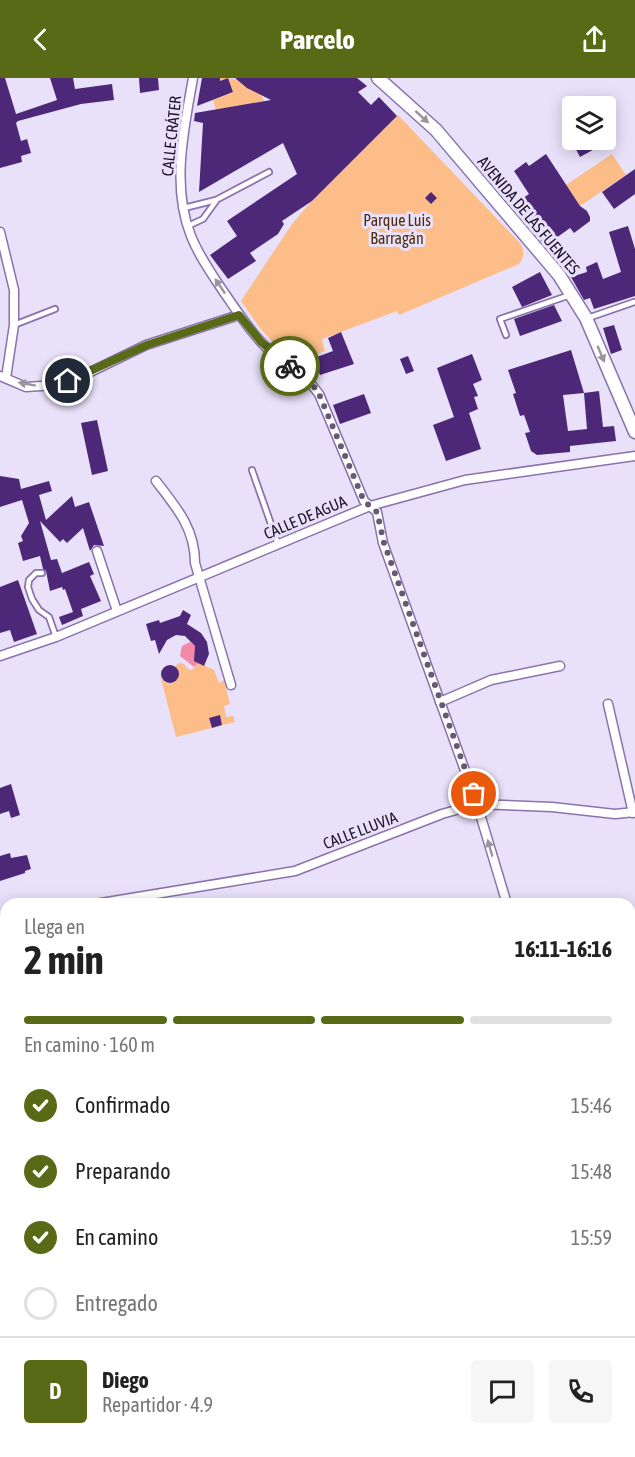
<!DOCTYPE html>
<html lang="es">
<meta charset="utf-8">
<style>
body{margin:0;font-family:"Asap Condensed",sans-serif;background:#f6f6f6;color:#222;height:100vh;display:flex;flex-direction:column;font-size:22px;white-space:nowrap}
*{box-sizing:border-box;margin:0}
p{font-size:20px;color:#767676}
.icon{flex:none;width:33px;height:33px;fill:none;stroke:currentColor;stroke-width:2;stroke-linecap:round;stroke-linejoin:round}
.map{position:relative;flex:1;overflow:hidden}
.sheet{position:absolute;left:0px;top:820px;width:636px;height:560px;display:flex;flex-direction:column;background:#fff;border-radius:18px 18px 0 0;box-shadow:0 3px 15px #0003}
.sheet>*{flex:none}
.controls{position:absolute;left:562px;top:18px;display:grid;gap:12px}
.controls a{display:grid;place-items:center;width:54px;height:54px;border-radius:6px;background:#fff;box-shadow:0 3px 15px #0003;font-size:30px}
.pin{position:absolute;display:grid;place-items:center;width:51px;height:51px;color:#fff;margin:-26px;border:3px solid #fff;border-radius:50%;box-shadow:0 2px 6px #0007}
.courier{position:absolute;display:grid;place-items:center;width:60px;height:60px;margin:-30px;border:4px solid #596a16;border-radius:50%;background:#fff;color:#222;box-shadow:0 2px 8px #0007}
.head em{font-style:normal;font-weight:700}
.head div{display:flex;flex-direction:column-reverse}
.head{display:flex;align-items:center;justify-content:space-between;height:102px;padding:0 24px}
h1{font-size:39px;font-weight:700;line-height:45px}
.bar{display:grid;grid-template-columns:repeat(4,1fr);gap:9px 6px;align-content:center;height:72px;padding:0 24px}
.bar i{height:8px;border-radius:4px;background:#e0e0e0}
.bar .selected{background:#596a16}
.bar p{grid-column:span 4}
.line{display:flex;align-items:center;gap:15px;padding:0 24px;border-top:2px solid #e0e0e0}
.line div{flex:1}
.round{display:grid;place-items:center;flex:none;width:63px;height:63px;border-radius:6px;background:#f6f6f6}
ol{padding:0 24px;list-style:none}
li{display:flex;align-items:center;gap:18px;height:66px}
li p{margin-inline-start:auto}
li .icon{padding:6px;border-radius:50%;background:#596a16;color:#fff;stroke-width:4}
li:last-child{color:#767676}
li i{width:33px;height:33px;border:3px solid #e0e0e0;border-radius:50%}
header{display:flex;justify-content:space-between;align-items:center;height:78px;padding:0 24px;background:#596a16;color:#fff;font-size:27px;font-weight:700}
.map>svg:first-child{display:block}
.green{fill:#fcbd88}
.water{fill:#f289a9}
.building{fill:#4d2879;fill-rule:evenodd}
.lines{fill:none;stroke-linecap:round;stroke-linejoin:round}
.lane-casing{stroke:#8873ac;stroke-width:8}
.street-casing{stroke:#8873ac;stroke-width:11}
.secondary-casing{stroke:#8873ac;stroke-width:15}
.lane{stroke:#fff;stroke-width:4.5}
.street{stroke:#fff;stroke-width:8}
.secondary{stroke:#fff;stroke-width:12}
.oneway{fill:#99959f}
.done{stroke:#645b72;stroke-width:6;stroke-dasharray:0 10.8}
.route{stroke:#596a16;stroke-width:8}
.labels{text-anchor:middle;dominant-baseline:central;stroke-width:6;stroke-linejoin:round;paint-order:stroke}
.street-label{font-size:16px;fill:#1d142a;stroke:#e9e0f9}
.park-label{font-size:16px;fill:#4d2d0e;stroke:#e9e0f9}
</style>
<header><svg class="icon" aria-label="back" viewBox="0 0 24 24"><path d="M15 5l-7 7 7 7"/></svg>Parcelo<svg class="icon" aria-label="share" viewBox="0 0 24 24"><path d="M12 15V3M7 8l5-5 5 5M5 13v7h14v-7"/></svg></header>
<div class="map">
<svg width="635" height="1379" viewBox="0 0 635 1379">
<rect width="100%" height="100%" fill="#e9e0f9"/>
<!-- green -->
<g class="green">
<path d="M220,0C238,0 257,4 264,23L216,32L213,22L233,14L228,1L220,3Z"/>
<path d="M398,37L520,165C525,172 524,180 519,186L399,237L397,233L322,261L325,273L311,278L315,289L309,292L278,270L260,250L241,223L292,146L310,125Z"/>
<path d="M612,76L626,97L580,128L566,107Z"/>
<path d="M179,585L184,586L188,591L192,592L199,585L214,592L219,605L224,602L230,626L224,628L226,639L233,638L235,644L222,647L220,638L209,641L212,650L176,659L160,597C163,604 168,608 176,603L179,595L175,588Z"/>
</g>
<!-- water -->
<path class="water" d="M190,564L195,568L199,585L194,589L180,578L182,568Z"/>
<!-- building -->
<g class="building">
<path d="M0,0H5L16,36L57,22L50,0H73L75,11L112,6L114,22L81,26L18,43L16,45L21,63L27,61L31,75L21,78L22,84L0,90Z"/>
<path d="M139,0H158L159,12L140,15Z"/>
<path d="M202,0H220V3L228,0L233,14L197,28Z"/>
<path d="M235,0H357L367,8L358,14L371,27L379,19L397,38L312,123L282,143L284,146L278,156L250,175L256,183L228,201L210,177L237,158L227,143L297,96L283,65L199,114L203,45L194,43L195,35L271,22L247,10Z"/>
<path d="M571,62H611L580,79Z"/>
<path d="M546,76L580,128L587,133L590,139V143L574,155L570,150L545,168L513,127L529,116L514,93L526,84L529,88Z"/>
<path d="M635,91V116L614,131L602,114Z"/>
<path d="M431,114L437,120L431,126L425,120Z"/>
<path d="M628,148L635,171V218L594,231L590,220L584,222L571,199L587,194L586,189L597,184L603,201L621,194L609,154Z"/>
<path d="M540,194L552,217L522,229L512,209Z"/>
<path d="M554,227L562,243L520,258L514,241Z"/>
<path d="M614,247L622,272L611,276L603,250Z"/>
<path d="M341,254L354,286L320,297L314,280L333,273L328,260Z"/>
<path d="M571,272L584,315L599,313L603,349L614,348L616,363L570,368V374L537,377L531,373L525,355L530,354L524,337L520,338L513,316L516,315L508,292ZM584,315L587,351L568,353L563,317Z"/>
<path d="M472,276L482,302L473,306L478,318L474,319L478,331L469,335L481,371L446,383L433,347L454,339L437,290Z"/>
<path d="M408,278L414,293L406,296L400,281Z"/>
<path d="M364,316L371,335L340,346L333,327Z"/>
<path d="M97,342L108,393L92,397L81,345Z"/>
<path d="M0,398L19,401L21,411L49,403L52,413L39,417L46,442L72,418L75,429L89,424L104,468L94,467L90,473L83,450L67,465L63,461L60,464L40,443L51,482L57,481L62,495L89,484L94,496L90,498L101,523L81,531L83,538L62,547L59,539L73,534L65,511L63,512L62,509L50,513L46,493L43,491L40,478L23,483L18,465L23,463L21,458L29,445L22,422L0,429Z"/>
<path d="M18,502L37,556L14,564L10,552L0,555V509Z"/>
<path d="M183,532L191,537L187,546L201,555L207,564L209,576L204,588L194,583L195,568L185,558L176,557L167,562L159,576L155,562L151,563L146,546L159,542L160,545L180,538Z"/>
<circle cx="170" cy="596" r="9"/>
<path d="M220,637L222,647L212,650L209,640Z"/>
<path d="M11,706L20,737L11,740L9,733L0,736V710Z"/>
<path d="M10,775L11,780L27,777L31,791L25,793V795L0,803V778Z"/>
</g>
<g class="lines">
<!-- lane casing -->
<g class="lane-casing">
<g id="lane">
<path d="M184,130L216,122L269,94"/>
<path d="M188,148L203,141L216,123"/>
<path d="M588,240L634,224"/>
<path d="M14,247L55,231"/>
<path d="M506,257L500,241L570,217"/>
<path d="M252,392L278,466"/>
<path d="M42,495H36L29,502L28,509L32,521L39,532L49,539L56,559"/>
</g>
</g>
<!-- street casing -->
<g class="street-casing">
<g id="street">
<path d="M193,0C184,51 171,108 191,158C199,178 211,195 223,213C235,230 247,249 261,264C279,284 304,294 319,316L364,423L377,434L383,465L477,726L507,826"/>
<path d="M0,154L14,212V247L6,300"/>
<path d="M0,298L26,309L56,307L80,299L146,267L239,237"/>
<path d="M156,403C176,429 195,450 195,485L231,607"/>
<path d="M97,473L117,533"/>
<path d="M0,578L56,559L370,428L465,402L635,378"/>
<path d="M440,624L491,602L560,588"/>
<path d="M608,626L633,735"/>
<path d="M95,826L295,793L442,736L477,726L552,729L615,736L635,734"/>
<path d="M0,841H6"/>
<path d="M0,1128L6,1126"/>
<path d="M630,1138L635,1143"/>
<path d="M0,1290L6,1307"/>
<path d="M505,1374L507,1379"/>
</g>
</g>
<!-- secondary casing -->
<g class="secondary-casing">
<path id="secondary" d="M378,0L436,52L559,197L586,240L635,354"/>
</g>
<!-- lane -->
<use href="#lane" class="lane"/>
<!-- street -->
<use href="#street" class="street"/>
<!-- secondary -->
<use href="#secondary" class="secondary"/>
</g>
<!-- one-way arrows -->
<defs><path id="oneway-solid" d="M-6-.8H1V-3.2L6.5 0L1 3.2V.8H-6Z" transform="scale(1.5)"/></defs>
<g class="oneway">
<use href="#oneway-solid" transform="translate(422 39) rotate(42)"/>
<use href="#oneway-solid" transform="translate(220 208) rotate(-124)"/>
<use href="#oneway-solid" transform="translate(601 276) rotate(67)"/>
<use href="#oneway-solid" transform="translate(27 306) rotate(-170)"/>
<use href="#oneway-solid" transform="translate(490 770) rotate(-106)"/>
</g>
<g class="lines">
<!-- done -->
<path class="done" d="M290,288L312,306L319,316L364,423L377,434L384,465L474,716"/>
<!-- route -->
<path class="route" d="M68,303L147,267L239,237L261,264L290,288"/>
</g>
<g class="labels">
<!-- street labels -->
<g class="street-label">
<text transform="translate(171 58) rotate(-84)">CALLE CRÁTER</text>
<text transform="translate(529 137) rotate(50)">AVENIDA DE LAS FUENTES</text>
<text transform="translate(305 439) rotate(-23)">CALLE DE AGUA</text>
<text transform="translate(360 752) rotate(-21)">CALLE LLUVIA</text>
</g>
<!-- park labels -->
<g class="park-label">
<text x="397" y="142">Parque Luis<tspan x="397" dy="18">Barragán</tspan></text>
</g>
</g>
</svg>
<div class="controls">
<a><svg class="icon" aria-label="layers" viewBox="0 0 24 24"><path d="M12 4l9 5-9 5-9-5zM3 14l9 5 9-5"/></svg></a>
</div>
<div class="pin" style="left:474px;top:716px;background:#ea580c"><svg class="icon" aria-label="bag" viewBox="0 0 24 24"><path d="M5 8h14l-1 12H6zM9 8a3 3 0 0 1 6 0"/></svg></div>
<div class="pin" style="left:68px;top:303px;background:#1f2937"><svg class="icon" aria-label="home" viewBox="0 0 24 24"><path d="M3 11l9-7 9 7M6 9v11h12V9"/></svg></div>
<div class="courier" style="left:290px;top:288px"><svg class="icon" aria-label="bike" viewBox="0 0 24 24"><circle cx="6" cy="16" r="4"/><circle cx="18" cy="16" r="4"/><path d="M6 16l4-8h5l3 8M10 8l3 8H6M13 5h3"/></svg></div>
<section class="sheet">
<div class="head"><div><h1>2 min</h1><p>Llega en</p></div><em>16:11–16:16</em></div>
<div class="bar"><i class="selected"></i><i class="selected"></i><i class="selected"></i><i></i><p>En camino · 160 m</p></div>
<ol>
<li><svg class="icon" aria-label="check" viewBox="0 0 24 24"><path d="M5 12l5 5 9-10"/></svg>Confirmado<p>15:46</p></li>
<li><svg class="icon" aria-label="check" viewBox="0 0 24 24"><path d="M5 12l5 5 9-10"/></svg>Preparando<p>15:48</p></li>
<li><svg class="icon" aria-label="check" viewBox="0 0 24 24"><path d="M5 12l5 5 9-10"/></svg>En camino<p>15:59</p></li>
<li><i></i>Entregado</li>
</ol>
<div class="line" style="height:108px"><b class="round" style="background:#596a16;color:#fff">D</b><div><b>Diego</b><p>Repartidor · 4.9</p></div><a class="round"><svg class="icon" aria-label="chat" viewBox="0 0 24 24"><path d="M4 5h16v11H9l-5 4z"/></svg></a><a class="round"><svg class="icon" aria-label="phone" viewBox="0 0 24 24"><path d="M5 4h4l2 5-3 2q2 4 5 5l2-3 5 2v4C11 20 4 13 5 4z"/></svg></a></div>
</section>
</div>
